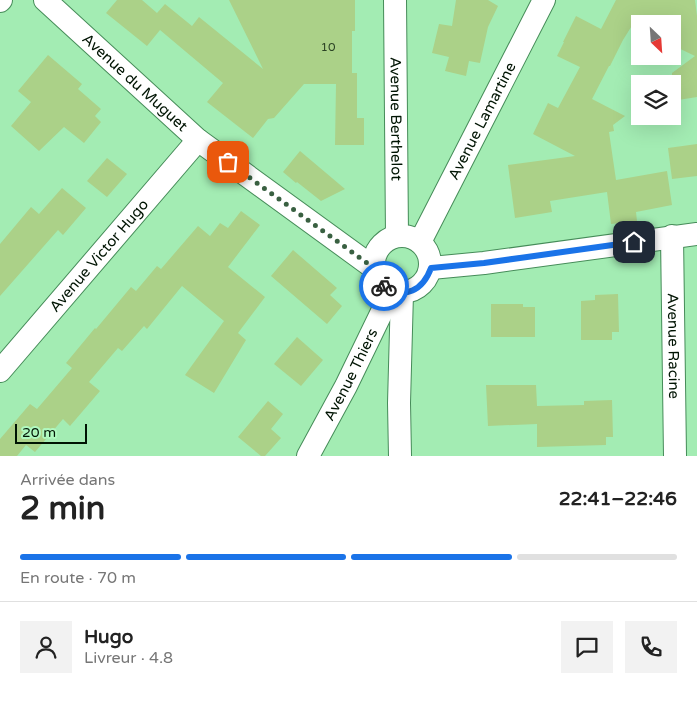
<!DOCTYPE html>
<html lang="fr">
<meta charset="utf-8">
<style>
body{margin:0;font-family:"Varela Round",sans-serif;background:#f2f2f2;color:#222;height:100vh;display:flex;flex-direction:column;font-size:19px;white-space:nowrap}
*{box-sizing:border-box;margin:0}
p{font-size:16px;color:#767676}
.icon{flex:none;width:28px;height:28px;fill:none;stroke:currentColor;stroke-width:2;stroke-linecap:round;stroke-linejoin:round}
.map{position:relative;height:456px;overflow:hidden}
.panel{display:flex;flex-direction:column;background:#fff;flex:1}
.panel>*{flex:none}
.needle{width:32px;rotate:155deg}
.tools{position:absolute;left:631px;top:15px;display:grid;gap:10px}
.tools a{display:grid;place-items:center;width:50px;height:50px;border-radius:0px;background:#fff;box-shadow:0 5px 20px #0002;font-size:25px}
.scale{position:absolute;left:15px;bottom:12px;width:72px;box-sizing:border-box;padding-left:5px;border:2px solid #001403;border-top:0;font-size:14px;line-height:18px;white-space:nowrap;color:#001403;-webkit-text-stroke:4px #b0f9c0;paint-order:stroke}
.pin{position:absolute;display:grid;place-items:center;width:42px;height:42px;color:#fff;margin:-21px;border-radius:10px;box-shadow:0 2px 8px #0006}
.courier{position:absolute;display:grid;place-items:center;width:50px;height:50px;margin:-25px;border:4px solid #1a73e8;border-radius:50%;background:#fff;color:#222;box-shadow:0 1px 6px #0007}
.overview em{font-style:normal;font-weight:700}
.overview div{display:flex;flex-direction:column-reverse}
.overview{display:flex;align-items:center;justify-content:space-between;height:85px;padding:0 20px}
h1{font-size:32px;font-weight:700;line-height:38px}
.bar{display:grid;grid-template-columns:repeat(4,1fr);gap:8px 5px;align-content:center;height:60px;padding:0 20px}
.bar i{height:6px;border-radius:4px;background:#e0e0e0}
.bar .selected{background:#1a73e8}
.bar p{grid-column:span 4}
.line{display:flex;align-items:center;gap:12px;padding:0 20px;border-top:1px solid #e0e0e0}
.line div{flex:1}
.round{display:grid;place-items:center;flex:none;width:52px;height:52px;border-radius:0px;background:#f2f2f2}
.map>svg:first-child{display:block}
.building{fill:#abd188}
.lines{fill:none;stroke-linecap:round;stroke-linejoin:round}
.minor-casing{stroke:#468c59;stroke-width:24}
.minor{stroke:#fff;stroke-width:22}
.done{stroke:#396041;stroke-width:5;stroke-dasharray:0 9}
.route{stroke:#1a73e8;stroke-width:6}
.labels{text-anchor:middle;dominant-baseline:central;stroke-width:5;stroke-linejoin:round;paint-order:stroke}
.number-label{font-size:12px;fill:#2b4324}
.street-label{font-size:15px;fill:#001403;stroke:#b0f9c0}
</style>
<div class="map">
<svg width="697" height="456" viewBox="0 0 697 456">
<rect width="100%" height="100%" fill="#a3ecb3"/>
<!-- building -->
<g class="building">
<path d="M117,0H142L157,13L165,4L192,26L199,17L263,69L229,0H355V31H352V73H357V118H364V145H335L336,84H304L274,118L268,119L253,138L207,102L223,83L160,30L147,46L106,13Z"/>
<path d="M456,0H488L498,6L488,27L480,63L469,61L466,76L445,71L449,57L432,53L439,24L452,26Z"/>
<path d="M616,0H695L697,16V97L672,101V73L695,56L672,45V24H633L623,40L610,66H609L592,99L625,116L613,125L614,131L609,132L616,180L667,171L672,205L636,212L637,221L611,224L607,192L550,201L552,212L515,218L508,165L575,156L533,134L548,103L558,108L580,67L557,56L564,42H563L576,16L601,29Z"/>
<path d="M48,55L82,84L78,89L101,109L95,116L101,122L84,143L64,127L39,151L11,126L31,102L18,91Z"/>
<path d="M697,144V176L672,179L668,148Z"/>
<path d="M300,151L332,178L345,189L321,201L297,182L296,183L283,172Z"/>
<path d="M107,158L127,174L107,197L87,181Z"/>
<path d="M62,188L86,208L63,235L58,230L0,296V244L31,207L39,214Z"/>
<path d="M241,211L260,225L228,267L265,297L238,333L246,340L214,393L185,375L224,321L182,286L147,329L144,326L122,351L118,348L89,382L100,391L70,426L63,419L35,452L26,445L17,456H0V439L30,404L37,409L72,368L66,363L95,328L96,329L131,287L136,291L157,266L161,269L198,226L210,236L220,223L228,228Z"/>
<path d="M293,250L337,288L330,295L342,306L327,324L271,276Z"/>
<path d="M618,294L619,332H612V340H581V301L595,300V295Z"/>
<path d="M491,304H523V307H535V337H491Z"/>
<path d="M297,337L323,360L301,386L274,364Z"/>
<path d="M486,385H536L537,406L584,405V401L612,400L613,437H606V445L537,447V424L488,426Z"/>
<path d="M268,401L283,414L271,429L281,438L265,456H261L238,437Z"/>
</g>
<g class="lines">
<!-- minor casing -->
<g class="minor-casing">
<g id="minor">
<path id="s1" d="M45,0L198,140L374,268"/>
<path id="s2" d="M395,0L397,236"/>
<path d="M0,1L1,0"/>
<circle cx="402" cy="264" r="28"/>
<path id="s3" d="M672,236L675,456"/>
<path id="s4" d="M420,242L544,0"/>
<path d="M431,268L484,263L697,234"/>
<path id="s5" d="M0,371L198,140"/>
<path id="s6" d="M308,456L346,386L392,291"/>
<path d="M400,456L399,403L402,293"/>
</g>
</g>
<!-- minor -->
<use href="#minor" class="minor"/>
</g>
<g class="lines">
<!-- done -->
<path class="done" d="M228,162L374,268C376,276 378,281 384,286"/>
<!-- route -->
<path class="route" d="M384,286C405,300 423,290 431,268L484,263L634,242"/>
</g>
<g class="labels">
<!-- number labels -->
<g class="number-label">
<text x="328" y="47">10</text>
</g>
<!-- street labels -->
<g class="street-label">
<text stroke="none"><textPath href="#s1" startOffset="122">Avenue du Muguet</textPath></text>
<text stroke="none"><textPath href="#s2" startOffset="119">Avenue Berthelot</textPath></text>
<text stroke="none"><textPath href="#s4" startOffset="136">Avenue Lamartine</textPath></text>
<text stroke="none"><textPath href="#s5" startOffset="152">Avenue Victor Hugo</textPath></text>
<text stroke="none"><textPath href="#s3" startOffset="110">Avenue Racine</textPath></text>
<text stroke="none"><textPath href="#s6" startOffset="92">Avenue Thiers</textPath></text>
</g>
</g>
</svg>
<div class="tools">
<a><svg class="needle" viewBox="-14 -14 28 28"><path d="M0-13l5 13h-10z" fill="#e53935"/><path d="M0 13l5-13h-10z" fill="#767676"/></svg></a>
<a><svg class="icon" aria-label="layers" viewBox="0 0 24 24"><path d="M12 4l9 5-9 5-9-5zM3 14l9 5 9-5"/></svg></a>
</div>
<div class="scale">20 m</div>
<div class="pin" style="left:228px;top:162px;background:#ea580c"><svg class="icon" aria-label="bag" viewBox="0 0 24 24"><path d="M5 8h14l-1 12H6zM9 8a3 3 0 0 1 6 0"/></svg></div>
<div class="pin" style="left:634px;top:242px;background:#1f2937"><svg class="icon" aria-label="home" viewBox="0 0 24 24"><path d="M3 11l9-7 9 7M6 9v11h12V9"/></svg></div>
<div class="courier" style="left:384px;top:286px"><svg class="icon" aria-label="bike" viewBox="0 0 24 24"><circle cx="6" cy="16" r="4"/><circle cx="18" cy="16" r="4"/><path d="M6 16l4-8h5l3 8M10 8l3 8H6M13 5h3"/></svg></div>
</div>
<section class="panel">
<div class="overview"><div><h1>2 min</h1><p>Arrivée dans</p></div><em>22:41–22:46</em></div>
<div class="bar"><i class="selected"></i><i class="selected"></i><i class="selected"></i><i></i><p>En route · 70 m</p></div>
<div class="line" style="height:90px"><a class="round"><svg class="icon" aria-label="person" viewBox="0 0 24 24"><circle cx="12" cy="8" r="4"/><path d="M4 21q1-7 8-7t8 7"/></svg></a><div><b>Hugo</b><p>Livreur · 4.8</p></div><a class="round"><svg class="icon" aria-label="chat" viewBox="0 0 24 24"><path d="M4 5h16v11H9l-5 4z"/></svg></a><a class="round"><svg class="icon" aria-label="phone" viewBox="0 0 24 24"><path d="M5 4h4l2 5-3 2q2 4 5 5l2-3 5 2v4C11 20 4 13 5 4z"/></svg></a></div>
</section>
